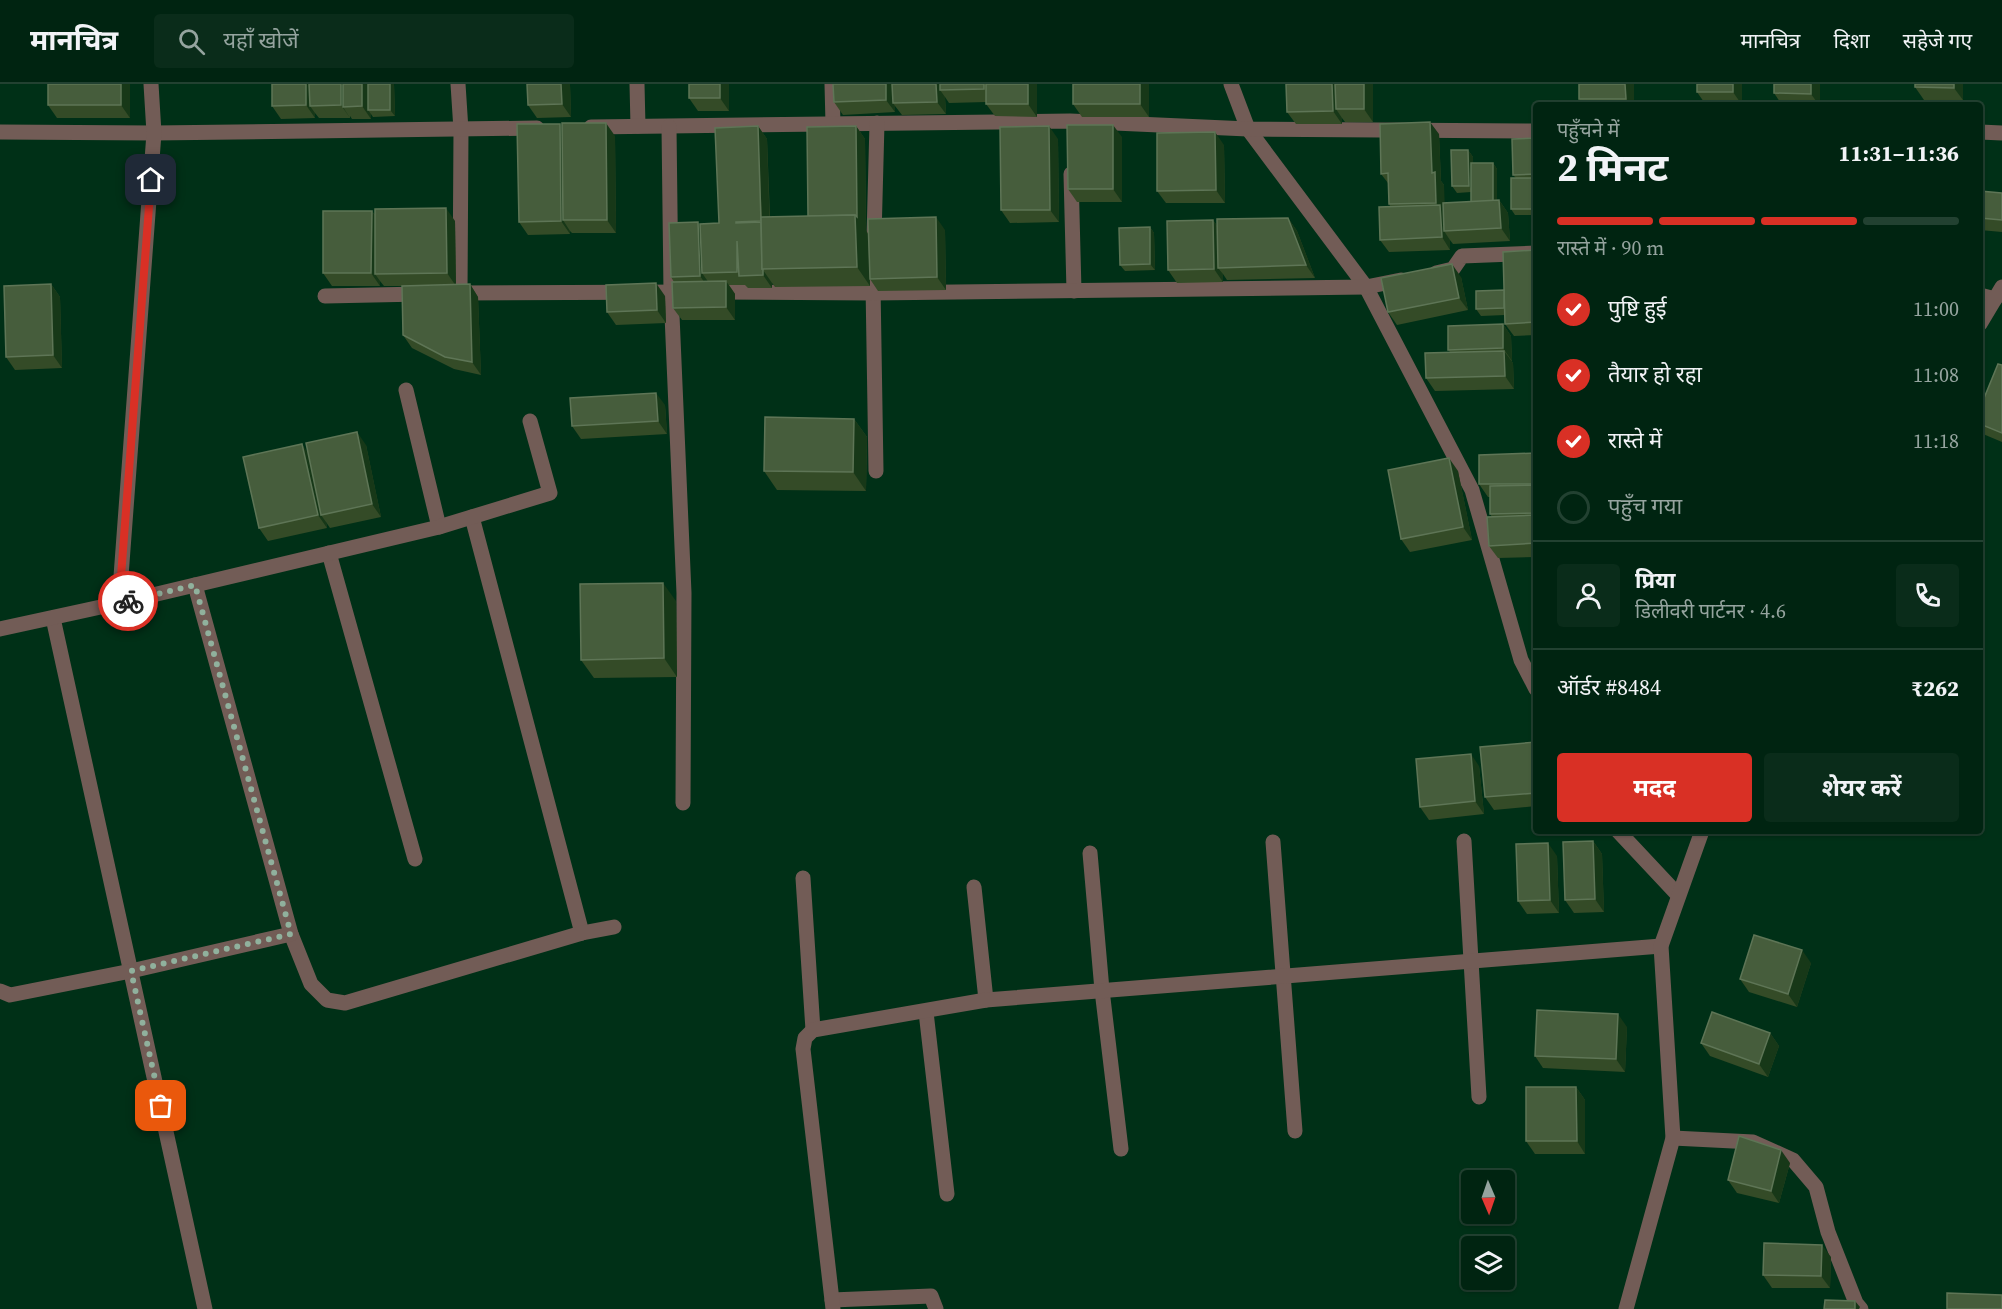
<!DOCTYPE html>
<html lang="hi">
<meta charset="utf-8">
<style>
body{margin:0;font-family:"Source Serif 4","Noto Sans Devanagari",serif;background:#0a2c1a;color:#f1f3f6;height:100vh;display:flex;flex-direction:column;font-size:22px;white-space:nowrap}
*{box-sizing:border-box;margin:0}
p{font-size:20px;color:#95a49f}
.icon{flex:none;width:33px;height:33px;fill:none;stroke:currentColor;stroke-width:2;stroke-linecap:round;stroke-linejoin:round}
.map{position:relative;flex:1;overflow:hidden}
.drawer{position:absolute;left:1533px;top:18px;width:450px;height:732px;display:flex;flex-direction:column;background:#002411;border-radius:6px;box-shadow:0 2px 4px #0004,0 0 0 2px #224131}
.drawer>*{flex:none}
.needle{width:39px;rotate:178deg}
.tools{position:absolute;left:1461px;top:1086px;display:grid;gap:12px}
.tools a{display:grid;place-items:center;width:54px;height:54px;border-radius:6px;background:#002411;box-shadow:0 2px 4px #0004,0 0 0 2px #224131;font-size:30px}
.pin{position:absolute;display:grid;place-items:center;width:51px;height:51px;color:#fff;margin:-26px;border-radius:12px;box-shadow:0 3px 9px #0006}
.courier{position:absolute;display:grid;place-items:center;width:60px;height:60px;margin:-30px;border:4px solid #d93025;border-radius:50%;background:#fff;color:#222;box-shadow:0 2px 8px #0007}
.overview em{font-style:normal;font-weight:700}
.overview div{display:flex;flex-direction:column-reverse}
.overview{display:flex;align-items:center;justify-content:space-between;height:102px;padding:0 24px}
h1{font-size:39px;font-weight:700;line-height:45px}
.bar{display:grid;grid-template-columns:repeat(4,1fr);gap:9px 6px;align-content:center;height:72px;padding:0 24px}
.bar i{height:8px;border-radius:4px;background:#224131}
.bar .active{background:#d93025}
.bar p{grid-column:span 4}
.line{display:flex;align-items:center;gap:15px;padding:0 24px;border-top:2px solid #224131}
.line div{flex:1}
.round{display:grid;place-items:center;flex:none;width:63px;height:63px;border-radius:6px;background:#0a2c1a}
ol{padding:0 24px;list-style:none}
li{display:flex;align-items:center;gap:18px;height:66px}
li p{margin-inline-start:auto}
li .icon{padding:6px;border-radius:50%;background:#d93025;color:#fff;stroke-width:4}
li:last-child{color:#95a49f}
li i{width:33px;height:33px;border:3px solid #224131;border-radius:50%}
.cta{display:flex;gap:12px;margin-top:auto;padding:12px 24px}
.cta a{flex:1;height:69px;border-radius:6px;background:#d93025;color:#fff;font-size:24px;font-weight:700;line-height:69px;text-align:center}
.cta a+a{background:#0a2c1a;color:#f1f3f6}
header{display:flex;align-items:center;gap:36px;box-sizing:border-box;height:84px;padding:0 30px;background:#002411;border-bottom:2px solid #224131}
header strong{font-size:28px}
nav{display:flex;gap:33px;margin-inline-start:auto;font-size:21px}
.search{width:420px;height:54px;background:#0a2c1a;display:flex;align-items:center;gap:15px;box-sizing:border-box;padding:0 21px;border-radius:6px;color:#95a49f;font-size:22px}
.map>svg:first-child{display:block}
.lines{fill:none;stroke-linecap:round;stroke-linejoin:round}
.minor{stroke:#725c56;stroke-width:15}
.wall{fill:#344b27}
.shaded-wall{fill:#173818}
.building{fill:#465d3c;stroke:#5e7556;stroke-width:1.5}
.done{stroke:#90b19d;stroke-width:6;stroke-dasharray:0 10.8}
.route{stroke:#d93025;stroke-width:8}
</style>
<header>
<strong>मानचित्र</strong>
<div class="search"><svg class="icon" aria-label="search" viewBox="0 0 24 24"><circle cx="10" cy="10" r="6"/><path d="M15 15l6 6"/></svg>यहाँ खोजें</div>
<nav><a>मानचित्र</a><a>दिशा</a><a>सहेजे गए</a></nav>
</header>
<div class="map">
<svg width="2002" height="1225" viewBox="0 0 2002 1225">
<rect width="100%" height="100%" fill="#003017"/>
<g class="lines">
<!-- minor -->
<g class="minor">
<path d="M458,0L461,46L460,209"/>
<path d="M637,0L638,42"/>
<path d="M832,0L833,40"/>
<path d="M1231,0L1248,45L1366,203L1472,406L1521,576L1536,605"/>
<path d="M591,43L1070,37L1248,45L1536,47"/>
<path d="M669,43L671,208L684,509L683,719"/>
<path d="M0,48L154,49L537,44"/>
<path d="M1980,48L2002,49"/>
<path d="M1071,90L1074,207"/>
<path d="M874,153L877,39"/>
<path d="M1436,189L1453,185L1462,172L1536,169"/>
<path d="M873,201L876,387"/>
<path d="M715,208L873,209L1366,203L1401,196"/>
<path d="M457,209L691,208"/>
<path d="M1980,211L1995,215"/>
<path d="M325,212L421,210"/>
<path d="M1980,240L2002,203"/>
<path d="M406,306L439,443"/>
<path d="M472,433L582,849"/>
<path d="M329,469L415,775"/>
<path d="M195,501L291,850L311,900L327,916L345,919L582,849L614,843"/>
<path d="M119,519L154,49L151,0"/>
<path d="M53,534L205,1225"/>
<path d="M0,545L119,519L439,443L550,409L530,337"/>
<path d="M1618,747L1678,811"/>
<path d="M1464,757L1479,1013"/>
<path d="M1273,758L1295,1047"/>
<path d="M1090,769L1102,906L1121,1065"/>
<path d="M803,794L813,946"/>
<path d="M974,803L986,916"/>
<path d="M0,907L10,911L131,887L291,850"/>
<path d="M926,928L947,1110"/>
<path d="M1673,1054L1753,1058L1793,1076L1816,1103L1828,1148L1856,1219L1861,1225"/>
<path d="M832,1216L931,1212L936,1225"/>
<path d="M833,1225L803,965L805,954L813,946L986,916L1661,862"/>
<path d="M1626,1225L1673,1054L1661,862L1702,747"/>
</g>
</g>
<!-- wall -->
<g class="wall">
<path d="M130,0V34H57L48,21Z"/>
<path d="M394,0L395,32L373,33L371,30V35H352L350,32V34H319L315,29V34L281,35L272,22Z"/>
<path d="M527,0H570L571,33L537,34L528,21Z"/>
<path d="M729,0V27H698L689,14Z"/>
<path d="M833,0H1037V33L995,32L986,20V18L949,19L945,13L946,30L902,31L895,22V28L843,31L834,18Z"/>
<path d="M1073,0H1149V33H1082L1073,20Z"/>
<path d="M1373,0V38H1345L1342,34V40H1296L1287,28Z"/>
<path d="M1579,0H1634V21H1583L1579,15Z"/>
<path d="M1742,0V21H1706L1697,8Z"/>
<path d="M1820,0V21H1782L1774,9Z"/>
<path d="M1963,0V16H1924L1915,3Z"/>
<path d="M758,42L767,55L770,133L808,132L856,42L865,55L866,146L868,150L945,146L946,206L878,207L870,195V202L775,203L772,199V204H748L745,201H729L735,210V236H682L673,224L674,198L671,193L700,141L719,139Z"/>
<path d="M562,44L615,52L616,149H572L570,147V150L528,151L519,138Z"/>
<path d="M1439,50L1441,97L1444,101V119L1471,118V108L1457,109L1452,102L1468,66L1473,73V79H1493L1497,85V116H1499L1508,129L1510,157L1453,160L1450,156V166L1389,168L1380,156L1390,122L1389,120L1388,99L1381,90Z"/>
<path d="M1122,53V118H1077L1068,105Z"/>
<path d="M1536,54V131H1515L1511,125L1516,94L1513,91Z"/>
<path d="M1058,55L1059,138L1010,139L1001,126Z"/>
<path d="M1224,61L1225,119H1166L1157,107Z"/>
<path d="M1980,107L2002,109V148L1980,146Z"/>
<path d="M372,127L375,131L455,137L456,200H470L478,213L481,291L454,285L412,264L403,251L402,202H384L380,197V202H332L323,189Z"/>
<path d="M1288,134L1297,147L1315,194L1227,196L1223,190V198L1177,199L1168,186L1213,136L1217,142Z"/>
<path d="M1150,143L1154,149L1155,186L1125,187L1120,181Z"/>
<path d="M1536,166V251L1514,252L1505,240V231L1481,232L1476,225L1504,206Z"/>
<path d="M1461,193L1468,226L1397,241L1388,228Z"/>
<path d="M51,200L60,213L62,284L15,286L6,273Z"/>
<path d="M665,212L666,239L616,241L607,228Z"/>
<path d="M1503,240L1511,252L1512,277H1511L1513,279L1514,305L1435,307L1426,294L1450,268L1448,266Z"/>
<path d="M2002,281V358L1983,350L1980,346V324Z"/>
<path d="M665,321L667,350L581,355L572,342Z"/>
<path d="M854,335L867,353L866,407L777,406L764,387Z"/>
<path d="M366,361L381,433L330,444L326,438L327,444L268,457L259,444L308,369Z"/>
<path d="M1536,369V473L1498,474L1489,462L1492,433L1490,430V413H1488L1479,400Z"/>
<path d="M1458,387L1472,456L1410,468L1401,455Z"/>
<path d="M676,517L677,593L594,594L581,576Z"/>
<path d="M1536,658V722L1494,726L1485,713Z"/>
<path d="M1479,682L1484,730L1429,736L1420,723Z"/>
<path d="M1593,757L1602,770L1604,828L1574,829L1565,816Z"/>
<path d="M1557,772L1559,829L1527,830L1518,817Z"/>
<path d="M1811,879L1797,923L1749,908L1740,895Z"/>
<path d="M1627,943L1625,988L1543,984L1535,972Z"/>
<path d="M1770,949L1779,962L1768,993L1710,972L1701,959Z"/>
<path d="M1576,1003L1585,1016V1070H1535L1526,1057Z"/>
<path d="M1790,1079L1779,1119L1737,1109L1728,1096Z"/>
<path d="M1831,1173L1830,1204H1772L1763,1191Z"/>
</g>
<!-- shaded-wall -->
<g class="shaded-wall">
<path d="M121,0H130V34L121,21Z"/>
<path d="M306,0H315L310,22L315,29V34L306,21Z"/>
<path d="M341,0H350L343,23L350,34L341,21Z"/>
<path d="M362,0H371L368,26L371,30V35L362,22Z"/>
<path d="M390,0H394L395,32L390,26Z"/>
<path d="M561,0H570L571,33L562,20Z"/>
<path d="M720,0H729V27L720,14Z"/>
<path d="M886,0H894L893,19L895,22V28L886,16Z"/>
<path d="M936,0H945L940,6L945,13L946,30L937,18Z"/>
<path d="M1028,0H1037V33L1028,20Z"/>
<path d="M1140,0H1149V33L1140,20Z"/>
<path d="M1332,0H1341L1336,25L1342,34V40L1333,27Z"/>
<path d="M1364,0H1373V38L1364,25Z"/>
<path d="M1625,0H1634V21H1630L1626,15Z"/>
<path d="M1733,0H1742V21L1733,8Z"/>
<path d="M1811,0H1820V21H1819L1811,10Z"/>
<path d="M1954,0H1963V16L1954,4Z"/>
<path d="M1430,38L1439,50L1441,97L1444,101L1445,127L1444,147L1450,156V166L1442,153L1440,125L1436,119L1432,89Z"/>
<path d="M606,39L615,52L616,149L607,136Z"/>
<path d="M560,40L569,53L563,136L570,147V150L561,137Z"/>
<path d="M1113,41L1122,53V118L1113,105Z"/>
<path d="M758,42L767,55L770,149L762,137Z"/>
<path d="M856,42L865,55L866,146L868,150L870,202L857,183L855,131Z"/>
<path d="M1049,42L1058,55L1059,138L1050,126Z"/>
<path d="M1215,48L1224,61L1225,119L1216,106Z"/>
<path d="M1468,66L1473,73L1474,108L1469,102Z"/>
<path d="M1493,79L1497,85V124L1493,118Z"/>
<path d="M1499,116L1508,129L1510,157L1501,144Z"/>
<path d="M446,124L455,137L456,202L447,189Z"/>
<path d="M372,127L380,139L375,190L380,197V202L371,189Z"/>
<path d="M936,133L945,146L946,206L937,193Z"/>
<path d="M1288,134L1297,147L1315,194L1306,181Z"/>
<path d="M1213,136L1222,148L1218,184L1223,190V198L1214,185Z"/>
<path d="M698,138L707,151L702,189L709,199V205L700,192Z"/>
<path d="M1150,143L1154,149L1155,186L1150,180Z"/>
<path d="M1452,180L1461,193L1468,226L1459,214Z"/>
<path d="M763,186L772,199V204L763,191Z"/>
<path d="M726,197L735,210V236L726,223Z"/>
<path d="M656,199L665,212L666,239L657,226Z"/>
<path d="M51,200L60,213L62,284L53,271Z"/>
<path d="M470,200L478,213L481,291L472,278Z"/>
<path d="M1503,240L1511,252L1512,277L1503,264Z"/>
<path d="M1504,267L1513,279L1514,305L1505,292Z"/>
<path d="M656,309L665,321L667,350L658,337Z"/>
<path d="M854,335L867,353L866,407L853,388Z"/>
<path d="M357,348L366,361L381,433L372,420Z"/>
<path d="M302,360L311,373L321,431L326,438L327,444L318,431Z"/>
<path d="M1449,374L1458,387L1472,456L1463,443Z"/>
<path d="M663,499L676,517L677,593L664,574Z"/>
<path d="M1471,670L1479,682L1484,730L1475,717Z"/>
<path d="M1593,757L1602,770L1604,828L1595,815Z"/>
<path d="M1548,759L1557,772L1559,829L1550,816Z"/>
<path d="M1802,866L1811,879L1797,923L1788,910Z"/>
<path d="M1618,930L1627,943L1625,988L1616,975Z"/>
<path d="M1770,949L1779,962L1768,993L1759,980Z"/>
<path d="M1576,1003L1585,1016V1070L1577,1057Z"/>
<path d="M1781,1066L1790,1079L1779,1119L1771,1107Z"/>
<path d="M1822,1161L1831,1173L1830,1204L1821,1192Z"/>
<path d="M1855,1217L1860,1223L1859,1225H1855Z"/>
</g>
<!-- building -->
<g class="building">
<rect x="48" y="0" width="73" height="21"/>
<path d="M272,0H306V21L272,22Z"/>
<path d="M309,0H341V21L310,22Z"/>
<path d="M343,0H362V22L343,23Z"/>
<rect x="368" y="0" width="22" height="26"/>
<path d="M527,0H561L562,20L528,21Z"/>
<rect x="689" y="0" width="31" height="14"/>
<path d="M833,0H886V16L834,18Z"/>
<path d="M892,0H936L937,18L893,19Z"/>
<path d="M940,0H984V5L940,6Z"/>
<rect x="986" y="0" width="42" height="20"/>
<rect x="1073" y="0" width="67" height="20"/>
<path d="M1286,0H1332L1333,27L1287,28Z"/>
<path d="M1335,0H1364V25H1336Z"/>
<path d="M1579,0H1625L1626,15H1579Z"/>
<rect x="1697" y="0" width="36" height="8"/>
<path d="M1774,0H1811V10L1774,9Z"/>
<path d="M1915,0H1954V4L1915,3Z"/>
<path d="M1430,38L1432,89L1435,88L1436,119L1389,120L1388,89L1381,90L1380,40Z"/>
<path d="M562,39H606L607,136H563Z"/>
<path d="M517,40H560L561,137L519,138Z"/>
<path d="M1067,41H1113V105H1068Z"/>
<path d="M758,42L761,137L736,138V139L761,138L762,185H763V191L739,192L737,157V188L702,189L700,140L719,139L715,44Z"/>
<path d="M856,42L857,133L855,131L808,132L807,43Z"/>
<path d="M1049,42L1050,126H1001L1000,43Z"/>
<path d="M1215,48L1216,106L1157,107V49Z"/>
<path d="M1536,54V90L1513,91L1512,55Z"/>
<path d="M1451,66H1468L1469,102H1452Z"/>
<path d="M1471,79H1493V117L1471,118Z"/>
<rect x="1511" y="94" width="25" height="31"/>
<path d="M1980,107L2002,109V136L1980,134Z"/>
<path d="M1499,116L1501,144L1444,147L1443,119Z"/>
<path d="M1440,121L1442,153L1380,156L1379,123Z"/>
<path d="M446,124L447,189L375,190V125Z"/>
<path d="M323,127H372L371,189H323Z"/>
<path d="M855,131L857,183L762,185L761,133Z"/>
<path d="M936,133L937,193L870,195L868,135Z"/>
<path d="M1288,134L1306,181L1218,184L1217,135Z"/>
<path d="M1213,136L1214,185L1168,186L1167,137Z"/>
<path d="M698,138L700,192L671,193L669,139Z"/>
<path d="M1150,143V180L1120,181L1119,144Z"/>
<path d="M1536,166V238L1505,240L1503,168Z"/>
<path d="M1452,180L1459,214L1388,228L1381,194Z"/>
<path d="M726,197V223L673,224L672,198Z"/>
<path d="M656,199L657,226L607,228L606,201Z"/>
<path d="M51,200L53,271L6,273L4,202Z"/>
<path d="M470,200L472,278L445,273L403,251L402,202Z"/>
<path d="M1504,206V224L1476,225V207Z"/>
<path d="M1503,240V264L1448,266V242Z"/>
<path d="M1504,267L1505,292L1426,294L1425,269Z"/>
<path d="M1998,280L2002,281V349L1980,340V324Z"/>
<path d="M656,309L658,337L572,342L570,314Z"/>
<path d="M765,333L854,335L853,388L764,387Z"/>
<path d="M357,348L372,420L321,431L306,359Z"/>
<path d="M302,360L318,431L259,444L243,373Z"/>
<path d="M1536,369V400H1479V371Z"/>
<path d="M1449,374L1463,443L1401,455L1388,386Z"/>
<path d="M1536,401V429L1490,430V402Z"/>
<path d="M1536,431V459L1489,462L1487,433Z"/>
<path d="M663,499L664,574L581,576L580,500Z"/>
<path d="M1536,658V709L1485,713L1480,663Z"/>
<path d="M1471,670L1475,717L1420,723L1416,675Z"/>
<path d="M1593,757L1595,815L1565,816L1563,758Z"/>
<path d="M1548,759L1550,816L1518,817L1516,760Z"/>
<path d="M1754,851L1802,866L1788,910L1740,895Z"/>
<path d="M1537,926L1618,930L1616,975L1535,972Z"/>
<path d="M1712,928L1770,949L1759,980L1701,959Z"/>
<path d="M1526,1003H1576L1577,1057H1526Z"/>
<path d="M1739,1052L1781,1066L1771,1107L1728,1096Z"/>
<path d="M1764,1159L1822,1161L1821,1192L1763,1191Z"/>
<path d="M1947,1209L2002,1211V1225H1947Z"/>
<path d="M1825,1216L1855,1217V1225H1824Z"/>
</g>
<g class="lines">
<!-- done -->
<path class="done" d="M128,517L195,501L291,850L131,887L161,1022"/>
<!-- route -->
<path class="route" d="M128,517L119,519L151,96"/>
</g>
</svg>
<div class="tools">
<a><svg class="needle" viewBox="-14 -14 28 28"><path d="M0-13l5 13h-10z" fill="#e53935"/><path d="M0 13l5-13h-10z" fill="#95a49f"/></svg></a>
<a><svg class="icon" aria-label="layers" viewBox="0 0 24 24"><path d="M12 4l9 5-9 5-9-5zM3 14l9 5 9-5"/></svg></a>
</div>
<div class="pin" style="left:161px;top:1022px;background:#ea580c"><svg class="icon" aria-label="bag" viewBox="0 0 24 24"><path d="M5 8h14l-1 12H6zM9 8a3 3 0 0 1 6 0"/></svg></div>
<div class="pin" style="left:151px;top:96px;background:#1f2937"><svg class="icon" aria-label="home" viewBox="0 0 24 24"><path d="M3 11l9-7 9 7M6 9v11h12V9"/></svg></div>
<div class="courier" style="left:128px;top:517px"><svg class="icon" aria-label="bike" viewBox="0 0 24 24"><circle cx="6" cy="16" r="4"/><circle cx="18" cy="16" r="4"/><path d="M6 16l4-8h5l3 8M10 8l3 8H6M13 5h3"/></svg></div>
<section class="drawer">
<div class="overview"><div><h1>2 मिनट</h1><p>पहुँचने में</p></div><em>11:31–11:36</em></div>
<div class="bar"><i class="active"></i><i class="active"></i><i class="active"></i><i></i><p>रास्ते में · 90 m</p></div>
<ol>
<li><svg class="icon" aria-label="check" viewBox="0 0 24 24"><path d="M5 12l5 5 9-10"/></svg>पुष्टि हुई<p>11:00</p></li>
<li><svg class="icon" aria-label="check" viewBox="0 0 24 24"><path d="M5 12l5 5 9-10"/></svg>तैयार हो रहा<p>11:08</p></li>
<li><svg class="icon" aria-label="check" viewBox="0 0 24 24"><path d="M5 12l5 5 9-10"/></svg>रास्ते में<p>11:18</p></li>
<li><i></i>पहुँच गया</li>
</ol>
<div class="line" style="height:108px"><a class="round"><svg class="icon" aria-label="person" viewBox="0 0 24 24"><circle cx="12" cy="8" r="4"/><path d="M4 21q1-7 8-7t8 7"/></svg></a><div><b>प्रिया</b><p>डिलीवरी पार्टनर · 4.6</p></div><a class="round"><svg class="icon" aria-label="phone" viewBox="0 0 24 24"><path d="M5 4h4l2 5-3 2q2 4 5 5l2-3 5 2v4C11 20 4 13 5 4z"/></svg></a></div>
<div class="line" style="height:78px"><div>ऑर्डर #8484</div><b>₹262</b></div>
<div class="cta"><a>मदद</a><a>शेयर करें</a></div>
</section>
</div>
